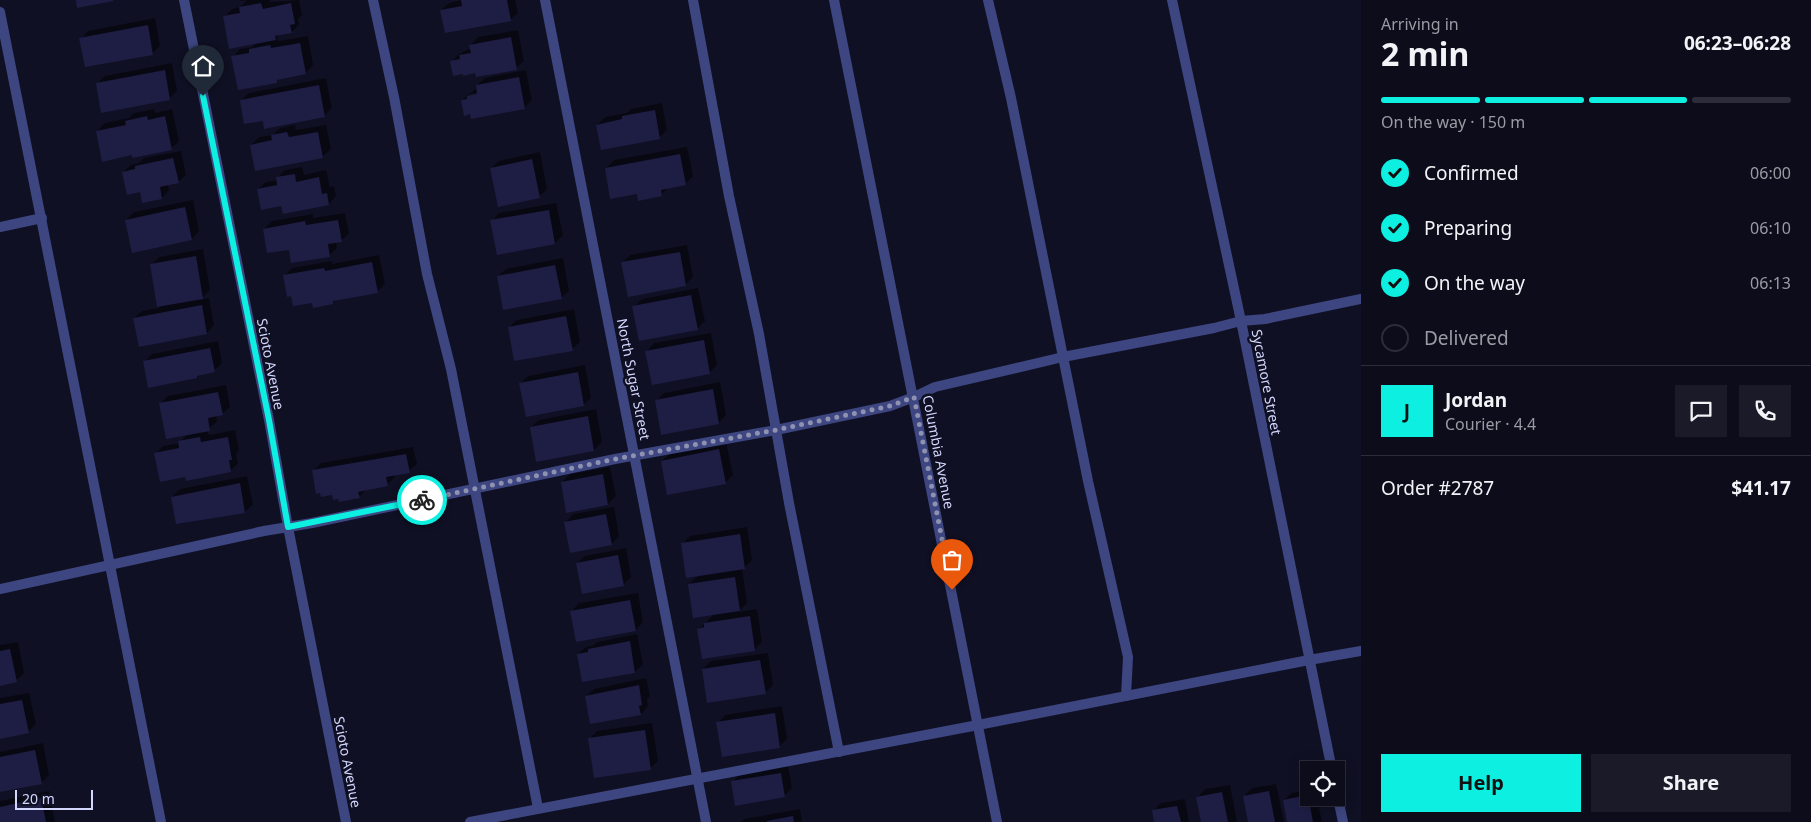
<!DOCTYPE html>
<meta charset="utf-8">
<style>
body{margin:0;font-family:"Noto Sans",sans-serif;background:#1a1a28;color:#f1f3f6;height:100vh;display:flex;flex-direction:column;font-size:19px;white-space:nowrap}
*{box-sizing:border-box;margin:0}
p{font-size:16px;color:#9a9ba3}
.icon{flex:none;width:28px;height:28px;fill:none;stroke:currentColor;stroke-width:2;stroke-linecap:round;stroke-linejoin:round}
.map{position:relative;flex:1;overflow:hidden}
.details{display:flex;flex-direction:column;background:#0c0c1b;width:450px}
.details>*{flex:none}
.controls{position:absolute;left:1300px;top:761px;display:grid;gap:10px}
.controls a{display:grid;place-items:center;width:45px;height:45px;border-radius:0px;background:#0c0c1b;box-shadow:0 2px 12px #0003,0 0 0 1px #2c2c3a;font-size:25px}
.scale{position:absolute;left:15px;bottom:12px;width:78px;box-sizing:border-box;padding-left:5px;border:2px solid #d4d7fd;border-top:0;font-size:14px;line-height:18px;white-space:nowrap;color:#d4d7fd;-webkit-text-stroke:4px #101024;paint-order:stroke}
.pin{position:absolute;display:grid;place-items:center;width:42px;height:42px;color:#fff;margin:-51px -21px;border-radius:50% 50% 50% 0;rotate:-45deg;box-shadow:0 0 5px #0007}
.pin .icon{rotate:45deg}
.courier{position:absolute;display:grid;place-items:center;width:50px;height:50px;margin:-25px;border:4px solid #0df0e1;border-radius:50%;background:#fff;color:#222;box-shadow:0 1px 6px #0007}
.summary em{font-style:normal;font-weight:700}
.summary div{display:flex;flex-direction:column-reverse}
.summary{display:flex;align-items:center;justify-content:space-between;height:85px;padding:0 20px}
h1{font-size:32px;font-weight:700;line-height:38px}
.bar{display:grid;grid-template-columns:repeat(4,1fr);gap:8px 5px;align-content:center;height:60px;padding:0 20px}
.bar i{height:6px;border-radius:4px;background:#2c2c3a}
.bar .current{background:#0df0e1}
.bar p{grid-column:span 4}
.line{display:flex;align-items:center;gap:12px;padding:0 20px;border-top:1px solid #2c2c3a}
.line div{flex:1}
.round{display:grid;place-items:center;flex:none;width:52px;height:52px;border-radius:0px;background:#1a1a28}
ol{padding:0 20px;list-style:none}
li{display:flex;align-items:center;gap:15px;height:55px}
li p{margin-inline-start:auto}
li .icon{padding:5px;border-radius:50%;background:#0df0e1;color:#111;stroke-width:4}
li:last-child{color:#9a9ba3}
li i{width:28px;height:28px;border:2px solid #2c2c3a;border-radius:50%}
.button{display:flex;gap:10px;margin-top:auto;padding:10px 20px}
.button a{flex:1;height:58px;border-radius:0px;background:#0df0e1;color:#111;font-size:20px;font-weight:700;line-height:58px;text-align:center}
.button a+a{background:#1a1a28;color:#f1f3f6}
main{display:flex;flex:1;min-height:0}
.map>svg:first-child{display:block}
.shadow{fill:#0007;fill-rule:evenodd}
.building{fill:#1e1d44}
.lines{fill:none;stroke-linecap:round;stroke-linejoin:round}
.lane{stroke:#3d4680;stroke-width:10}
.street{stroke:#3d4680;stroke-width:10}
.done{stroke:#8f91b1;stroke-width:5;stroke-dasharray:0 9}
.route{stroke:#0df0e1;stroke-width:6}
.labels{text-anchor:middle;dominant-baseline:central;stroke-width:5;stroke-linejoin:round;paint-order:stroke}
.street-label{font-size:14px;fill:#d4d7fd;stroke:#101024}
</style>
<main>
<div class="map">
<svg width="1361" height="822" viewBox="0 0 1361 822">
<rect width="100%" height="100%" fill="#101024"/>
<!-- shadow -->
<g class="shadow">
<path d="M240,0H270V2L299,0L302,15L298,19L299,24L292,32L280,34L277,37L278,41L308,36L313,65L306,73L280,78L276,82L233,57L240,49L253,47L257,42L224,17L232,9L240,7L247,0L241,1Z"/>
<path d="M462,0H515L518,13L510,20L441,10L449,3Z"/>
<path d="M155,18L160,46L153,53L81,39L88,31Z"/>
<path d="M518,30L524,61L516,68L476,72L452,61L459,54L471,48V45L478,37Z"/>
<path d="M172,63L177,91L170,98L97,84L105,76Z"/>
<path d="M526,70L532,100L524,108L471,113L462,100L477,88V85L485,78ZM483,91V94L467,97L471,94Z"/>
<path d="M326,78L332,108L324,116L264,119L241,100L249,93Z"/>
<path d="M662,103L667,130L659,138L597,125L605,117L627,113L631,109Z"/>
<path d="M154,109L155,113L172,109L179,141L171,149L97,131L105,123L129,118L134,113Z"/>
<path d="M295,125L296,130L326,125L331,149L323,156L256,169L251,145L259,137L273,135L280,128Z"/>
<path d="M687,147L693,176L685,184L669,187L661,195L638,193L606,168L614,160Z"/>
<path d="M181,151L186,175L178,182L168,184L169,190L162,198L141,191L123,172L131,165L139,163L144,158Z"/>
<path d="M540,152L547,189L540,196L499,205L491,168L499,161Z"/>
<path d="M302,167L304,175L326,170L330,187L334,186L336,196L329,204H282L258,189L266,182L278,180L277,178L285,170Z"/>
<path d="M193,200L199,231L192,239L126,220L134,212Z"/>
<path d="M556,203L563,235L555,243L498,253L492,221L499,213Z"/>
<path d="M345,213L349,233L341,241L336,242L337,248L329,256L290,248L264,229L272,221L313,214V218Z"/>
<path d="M687,245L693,277L685,285L622,263L630,255Z"/>
<path d="M203,249L210,290L200,300L209,298L214,325L207,333L134,318L142,311L159,308L151,265L159,257Z"/>
<path d="M379,255L385,284L377,292L336,299L333,303L313,301L284,276L292,268L332,261V264Z"/>
<path d="M563,258L569,291L561,298L498,276L506,269Z"/>
<path d="M698,288L705,321L697,329L634,307L642,299Z"/>
<path d="M574,309L580,342L572,349L509,327L517,320Z"/>
<path d="M711,333L717,365L709,373L647,351L654,343Z"/>
<path d="M218,341L222,363L214,371L200,374L197,377L145,361L152,354Z"/>
<path d="M585,365L591,398L583,405L521,383L528,376Z"/>
<path d="M720,382L726,415L719,423L656,401L664,393Z"/>
<path d="M226,385L230,407L222,414L216,415L217,422L207,430L209,435L235,430L239,451L236,454L238,463L230,471L186,476L156,453L163,446L180,443L187,434L161,403L168,396Z"/>
<path d="M596,409L602,442L594,450L537,460L531,427L539,420Z"/>
<path d="M726,442L733,475L725,483L662,461L670,453Z"/>
<path d="M413,447L417,464L409,471L394,474L395,477L387,485L367,489L359,497L333,494L314,470L321,463Z"/>
<path d="M610,467L616,496L608,504L567,512L562,482L570,474Z"/>
<path d="M247,476L253,504L245,512L177,523L172,497L180,489Z"/>
<path d="M614,507L619,536L612,544L566,522L573,514Z"/>
<path d="M747,527L752,560L744,568H742L747,603L738,612L757,609L762,642L755,649L699,629L714,614L689,584L699,575L682,544L690,536Z"/>
<path d="M626,548L631,577L623,585L577,563L585,556Z"/>
<path d="M638,593L643,622L636,630L572,611L579,603Z"/>
<path d="M637,634L643,664L635,672L583,681L578,654L586,647L594,645L597,642Z"/>
<path d="M18,642L24,673L16,681L0,684V645Z"/>
<path d="M768,653L773,685L765,693L703,669L711,661Z"/>
<path d="M646,678L650,696L647,699L648,706L641,714L586,696L594,689Z"/>
<path d="M29,693L36,724L28,732L0,737V698Z"/>
<path d="M782,706L787,739L780,746L718,723L725,715Z"/>
<path d="M652,723L658,761L650,768L589,739L597,731Z"/>
<path d="M43,743L49,775L41,783L0,791V752Z"/>
<path d="M788,766L792,788L784,796L732,782L740,774Z"/>
<path d="M1276,784L1284,822H1249L1244,796L1252,788Z"/>
<path d="M1230,785L1237,822H1203L1198,797L1205,789Z"/>
<path d="M1309,790V798H1317L1322,822H1288L1284,800L1292,793Z"/>
<path d="M49,791L55,822H0V801Z"/>
<path d="M1185,799L1189,822H1155L1153,811L1161,803Z"/>
<path d="M800,809L802,822H741L744,819Z"/>
</g>
<!-- building -->
<g class="building">
<path d="M76,0H113V1L77,8Z"/>
<path d="M461,0H507L511,21L445,33L440,10L462,6Z"/>
<path d="M261,3L263,9L291,3L295,24L290,25L292,33L275,36L276,40L229,49L223,16L240,13L239,7Z"/>
<path d="M148,25L153,55L85,67L79,38Z"/>
<path d="M511,37L517,70L476,77L475,73L463,76V74L453,76L450,61L460,59L459,55L471,53L469,45Z"/>
<path d="M300,43L306,74L277,80V83L238,90L231,56L249,53V49L270,45L271,48Z"/>
<path d="M165,70L170,100L101,113L96,83Z"/>
<path d="M519,77L525,109L471,119L470,114L464,116L461,100L467,99V96L477,94L476,85Z"/>
<path d="M319,85L325,117L264,129L263,121L244,124L240,100Z"/>
<path d="M655,110L660,139L601,150L596,125L622,119V116Z"/>
<path d="M147,116L148,120L165,116L172,150L132,158V155L102,162L96,131L126,125L125,121Z"/>
<path d="M287,132L289,137L318,132L323,158L255,171L250,145L272,140L271,135Z"/>
<path d="M680,154L686,185L661,190L662,196L638,201L637,194L610,199L605,168Z"/>
<path d="M173,158L179,183L160,187L162,199L142,203L140,192L127,195L122,172L135,169V166Z"/>
<path d="M532,159L540,198L498,207L490,168Z"/>
<path d="M295,174L296,182L319,177L322,194L327,193L329,205L283,214L281,206L261,210L257,189L277,185L276,177Z"/>
<path d="M185,207L192,240L132,253L125,220Z"/>
<path d="M549,210L555,244L497,255L490,220Z"/>
<path d="M338,220L342,242L328,244L330,257L291,263L289,250L267,253L263,229L305,221L306,225Z"/>
<path d="M680,252L686,286L628,297L621,262Z"/>
<path d="M196,256L203,299L157,307L150,264Z"/>
<path d="M372,262L378,293L333,301V304L313,308L312,303L293,306L291,296L287,297L283,275L324,268L325,271Z"/>
<path d="M555,265L562,299L503,310L497,276Z"/>
<path d="M691,295L698,330L639,341L632,306Z"/>
<path d="M202,305L207,334L139,347L133,318Z"/>
<path d="M566,316L573,351L514,361L508,327Z"/>
<path d="M704,340L710,374L652,385L645,351Z"/>
<path d="M210,348L215,372L197,376V378L148,388L143,361Z"/>
<path d="M578,372L584,406L526,417L519,383Z"/>
<path d="M713,389L719,424L661,435L655,400Z"/>
<path d="M218,392L223,415L208,418L210,431L166,439L159,403Z"/>
<path d="M588,416L594,451L536,462L530,427Z"/>
<path d="M200,437L201,442L228,437L232,460H229L231,472L186,481L185,477L160,482L154,453L179,448L178,441Z"/>
<path d="M719,449L726,484L667,495L661,461Z"/>
<path d="M406,454L410,473L386,477L388,486L358,492L360,498L339,502L338,499L333,500L332,495L321,497L320,493L316,494L312,470Z"/>
<path d="M603,474L608,505L566,513L561,482Z"/>
<path d="M240,483L245,513L176,524L171,497Z"/>
<path d="M606,514L612,545L570,553L564,522Z"/>
<path d="M740,534L745,569L686,578L681,543Z"/>
<path d="M618,555L624,586L582,594L576,563Z"/>
<path d="M735,577L740,611L693,618L688,584Z"/>
<path d="M630,600L636,631L576,642L570,611Z"/>
<path d="M750,616L755,651L702,659L697,629L704,627V623Z"/>
<path d="M630,641L635,673L582,682L577,654L588,652V649Z"/>
<path d="M10,649L17,682L0,686V651Z"/>
<path d="M760,660L766,694L707,703L702,669Z"/>
<path d="M639,685L642,705L639,706L641,715L590,724L585,696Z"/>
<path d="M22,700L29,733L0,739V704Z"/>
<path d="M775,713L780,748L722,757L716,722Z"/>
<path d="M645,730L651,770L594,778L588,738Z"/>
<path d="M35,750L42,784L0,792V757Z"/>
<path d="M781,773L785,797L735,806L731,781Z"/>
<path d="M1269,791L1275,822H1248L1243,796Z"/>
<path d="M1222,792L1228,822H1201L1196,797Z"/>
<path d="M1308,795L1313,822H1287L1283,800Z"/>
<path d="M41,798L46,822H0V807Z"/>
<path d="M1177,806L1181,822H1154L1152,810Z"/>
<path d="M793,816L794,822H767V821Z"/>
</g>
<g class="lines">
<!-- lane -->
<g class="lane">
<path d="M373,0L394,97L427,274L451,369L538,808"/>
<path d="M693,0L729,196L759,334L789,503L839,752"/>
<path d="M988,0L1011,98L1088,481L1128,657L1126,696"/>
<path d="M0,12L161,822"/>
<path d="M0,227L42,218"/>
<path d="M0,589L264,531L312,523L615,459L776,430L890,406L914,397L935,387L1063,357L1214,328L1241,321L1265,319L1361,299"/>
<path d="M470,822L978,725L1309,660L1361,651"/>
</g>
<!-- street -->
<g class="street">
<path d="M184,0L269,420L288,527L346,822"/>
<path d="M545,0L706,822"/>
<path d="M834,0L997,822"/>
<path d="M1172,0L1241,321L1332,770"/>
<path d="M1336,789L1343,822"/>
</g>
</g>
<g class="lines">
<!-- done -->
<path class="done" d="M422,500L615,459L776,430L890,406L914,397L952,590"/>
<!-- route -->
<path class="route" d="M203,96L269,420L288,527L422,500"/>
</g>
<g class="labels">
<!-- street labels -->
<g class="street-label">
<text transform="translate(271 364) rotate(79)">Scioto Avenue</text>
<text transform="translate(634 379) rotate(79)">North Sugar Street</text>
<text transform="translate(1267 382) rotate(79)">Sycamore Street</text>
<text transform="translate(939 452) rotate(79)">Columbia Avenue</text>
<text transform="translate(348 762) rotate(79)">Scioto Avenue</text>
</g>
</g>
</svg>
<div class="controls">
<a><svg class="icon" aria-label="locate" viewBox="0 0 24 24"><circle cx="12" cy="12" r="6"/><path d="M12 2v4M12 18v4M2 12h4M18 12h4"/></svg></a>
</div>
<div class="scale">20 m</div>
<div class="pin" style="left:952px;top:590px;background:#ea580c"><svg class="icon" aria-label="bag" viewBox="0 0 24 24"><path d="M5 8h14l-1 12H6zM9 8a3 3 0 0 1 6 0"/></svg></div>
<div class="pin" style="left:203px;top:96px;background:#1f2937"><svg class="icon" aria-label="home" viewBox="0 0 24 24"><path d="M3 11l9-7 9 7M6 9v11h12V9"/></svg></div>
<div class="courier" style="left:422px;top:500px"><svg class="icon" aria-label="bike" viewBox="0 0 24 24"><circle cx="6" cy="16" r="4"/><circle cx="18" cy="16" r="4"/><path d="M6 16l4-8h5l3 8M10 8l3 8H6M13 5h3"/></svg></div>
</div>
<section class="details">
<div class="summary"><div><h1>2 min</h1><p>Arriving in</p></div><em>06:23–06:28</em></div>
<div class="bar"><i class="current"></i><i class="current"></i><i class="current"></i><i></i><p>On the way · 150 m</p></div>
<ol>
<li><svg class="icon" aria-label="check" viewBox="0 0 24 24"><path d="M5 12l5 5 9-10"/></svg>Confirmed<p>06:00</p></li>
<li><svg class="icon" aria-label="check" viewBox="0 0 24 24"><path d="M5 12l5 5 9-10"/></svg>Preparing<p>06:10</p></li>
<li><svg class="icon" aria-label="check" viewBox="0 0 24 24"><path d="M5 12l5 5 9-10"/></svg>On the way<p>06:13</p></li>
<li><i></i>Delivered</li>
</ol>
<div class="line" style="height:90px"><b class="round" style="background:#0df0e1;color:#111">J</b><div><b>Jordan</b><p>Courier · 4.4</p></div><a class="round"><svg class="icon" aria-label="chat" viewBox="0 0 24 24"><path d="M4 5h16v11H9l-5 4z"/></svg></a><a class="round"><svg class="icon" aria-label="phone" viewBox="0 0 24 24"><path d="M5 4h4l2 5-3 2q2 4 5 5l2-3 5 2v4C11 20 4 13 5 4z"/></svg></a></div>
<div class="line" style="height:65px"><div>Order #2787</div><b>$41.17</b></div>
<div class="button"><a>Help</a><a>Share</a></div>
</section>
</main>
